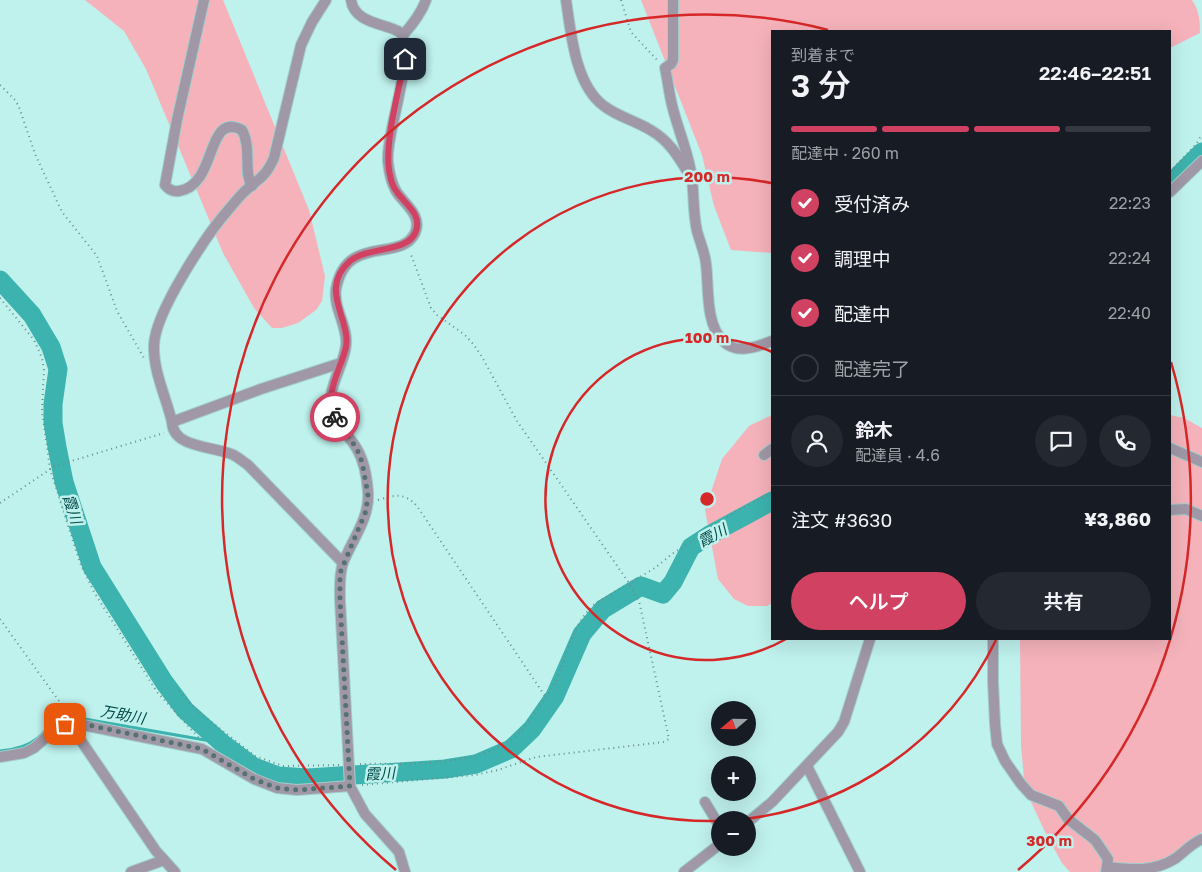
<!DOCTYPE html>
<html lang="ja">
<meta charset="utf-8">
<style>
body{margin:0;font-family:"Golos Text","Noto Sans JP",sans-serif;background:#242831;color:#f1f3f6;height:100vh;display:flex;flex-direction:column;font-size:19px;white-space:nowrap}
*{box-sizing:border-box;margin:0}
p{font-size:16px;color:#9ea1a6}
.icon{flex:none;width:28px;height:28px;fill:none;stroke:currentColor;stroke-width:2;stroke-linecap:round;stroke-linejoin:round}
.map{position:relative;flex:1;overflow:hidden}
.sheet{position:absolute;left:771px;top:30px;width:400px;height:610px;display:flex;flex-direction:column;background:#171b24;border-radius:0px;box-shadow:0 5px 20px #0002}
.sheet>*{flex:none}
.needle{width:32px;rotate:250deg}
.fabs{position:absolute;left:711px;top:701px;display:grid;gap:10px}
.fabs a{display:grid;place-items:center;width:45px;height:45px;border-radius:50%;background:#171b24;box-shadow:0 5px 20px #0002;font-size:25px}
.pin{position:absolute;display:grid;place-items:center;width:42px;height:42px;color:#fff;margin:-21px;border-radius:10px;box-shadow:0 2px 8px #0006}
.courier{position:absolute;display:grid;place-items:center;width:50px;height:50px;margin:-25px;border:4px solid #d04162;border-radius:50%;background:#fff;color:#222;box-shadow:0 1px 6px #0007}
.summary em{font-style:normal;font-weight:600}
.summary div{display:flex;flex-direction:column-reverse}
.summary{display:flex;align-items:center;justify-content:space-between;height:85px;padding:0 20px}
h1{font-size:32px;font-weight:600;line-height:38px}
.bar{display:grid;grid-template-columns:repeat(4,1fr);gap:8px 5px;align-content:center;height:60px;padding:0 20px}
.bar i{height:6px;border-radius:4px;background:#363941}
.bar .selected{background:#d04162}
.bar p{grid-column:span 4}
.line{display:flex;align-items:center;gap:12px;padding:0 20px;border-top:1px solid #363941}
.line div{flex:1}
.round{display:grid;place-items:center;flex:none;width:52px;height:52px;border-radius:26px;background:#242831}
ol{padding:0 20px;list-style:none}
li{display:flex;align-items:center;gap:15px;height:55px}
li p{margin-inline-start:auto}
li .icon{padding:5px;border-radius:50%;background:#d04162;color:#fff;stroke-width:4}
li:last-child{color:#9ea1a6}
li i{width:28px;height:28px;border:2px solid #363941;border-radius:50%}
.primary-button{display:flex;gap:10px;margin-top:auto;padding:10px 20px}
.primary-button a{flex:1;height:58px;border-radius:30px;background:#d04162;color:#fff;font-size:20px;font-weight:600;line-height:58px;text-align:center}
.primary-button a+a{background:#242831;color:#f1f3f6}
.map>svg:first-child{display:block}
.green{fill:#f5b2ba}
.lines{fill:none;stroke-linecap:round;stroke-linejoin:round}
.stream{stroke:#3cb3ae;stroke-width:3}
.river{stroke:#3cb3ae;stroke-width:19}
.street-casing{stroke:#a1ceca;stroke-width:12}
.path{stroke:#6b8e8b;stroke-width:2;stroke-dasharray:1 4;stroke-linecap:butt}
.street{stroke:#a098a7;stroke-width:10}
.done{stroke:#547270;stroke-width:5;stroke-dasharray:0 9}
.route{stroke:#d04162;stroke-width:6}
.ring{fill:none;stroke:#d62828;stroke-width:2.5}
.labels{text-anchor:middle;dominant-baseline:central;stroke-width:5;stroke-linejoin:round;paint-order:stroke}
.water-label{font-size:15px;font-style:italic;fill:#024c4a;stroke:#bff1ed}
.centre{fill:#d62828;stroke:#bff1ed;stroke-width:2.5}
.ring-label{font-size:15px;text-anchor:middle;font-weight:bold;fill:#d62828;stroke:#bff1ed;stroke-width:5;stroke-linejoin:round;paint-order:stroke}
</style>
<div class="map">
<svg width="1202" height="872" viewBox="0 0 1202 872">
<rect width="100%" height="100%" fill="#bff1ed"/>
<!-- green -->
<g class="green">
<path d="M85,0H223L309,210L325,276L322,301L316,310L298,323L282,328H272L254,308L223,253L146,69L124,31Z"/>
<path d="M641,0H1192C1199,10 1200,20 1200,33L1170,48V31H772V253L731,250L714,206L702,155Z"/>
<path d="M772,415V603L767,606H748L734,599L718,579L705,510L722,459L749,426Z"/>
<path d="M1170,415L1184,418L1202,428V832L1161,862L1135,872H1070L1062,863L1045,832L1025,789L1021,746L1020,639H1170Z"/>
</g>
<g class="lines">
<!-- stream -->
<path class="stream" d="M0,751C14,750 27,747 38,738C54,725 49,718 73,717L222,743"/>
<!-- river -->
<g class="river">
<path d="M1170,184L1202,152"/>
<path d="M0,280L32,315L51,347L58,369L53,404V423L57,447L64,482L92,567L164,682L185,710L222,743L254,767L278,776L308,778L445,769L476,764L511,749L532,729L555,696L582,634L603,609L641,586L663,594L673,582L691,547L711,534L772,501"/>
</g>
<!-- street casing -->
<g class="street-casing">
<g id="street">
<path d="M204,0L177,120L165,185C169,190 173,192 179,191C218,185 205,111 242,130C252,148 243,173 252,186"/>
<path d="M326,0L312,22L301,45L274,158C265,178 259,178 244,192C239,197 234,203 229,209C207,234 155,312 154,345C153,371 166,397 172,422C173,448 212,446 231,454C237,456 242,461 248,465L343,563"/>
<path d="M351,0C354,22 381,23 398,31L403,35C408,66 398,98 392,128C390,139 387,151 388,162C389,172 391,182 396,191C403,203 423,215 415,233C401,263 346,233 336,289C333,308 348,326 346,345C344,367 324,391 333,414C339,427 350,437 357,449C364,461 367,478 368,492C370,518 352,540 343,563C339,575 340,588 340,600L350,786L365,814L399,852L405,872"/>
<path d="M566,0C571,33 575,85 604,106C618,117 637,121 652,131C668,140 678,156 687,171"/>
<path d="M673,0V60L671,64L665,68C668,81 669,95 673,109C679,132 689,155 692,178C694,196 693,214 697,231C700,242 705,253 706,264C709,286 705,324 723,341C737,355 756,347 772,341"/>
<path d="M403,35C413,24 421,14 426,0"/>
<path d="M1170,192L1202,161"/>
<path d="M172,422L261,389L341,363"/>
<path d="M1170,448L1202,462"/>
<path d="M764,455L772,449"/>
<path d="M1170,510L1186,509L1202,516"/>
<path d="M993,639V682L995,724L997,744L1005,761L1021,784L1031,795L1059,806L1068,819L1095,840L1108,859L1106,872"/>
<path d="M69,723L156,851L175,872"/>
<path d="M0,757L24,753L34,748L61,724H78L202,749L254,779L277,788L297,790L350,786"/>
<path d="M807,766L860,872"/>
<path d="M705,802L720,827"/>
<path d="M748,822L772,802L838,732L844,722L870,639"/>
<path d="M1108,867C1132,870 1155,872 1176,858C1185,851 1191,844 1202,839"/>
<path d="M131,872L164,860"/>
<path d="M684,872L720,844"/>
</g>
</g>
<!-- path -->
<g class="path">
<path d="M621,0L631,32L658,61"/>
<path d="M0,85L15,100L19,107L35,154L62,212L97,256L117,311L144,358"/>
<path d="M1170,172L1197,143L1202,134"/>
<path d="M0,298L34,340L42,358L44,370L42,411L50,469L80,563L94,592L157,692L199,738"/>
<path d="M378,500C395,495 404,492 417,506L545,696"/>
<path d="M0,503L55,466L164,433"/>
<path d="M0,619L64,708L65,714"/>
<path d="M179,691L196,710L255,756L283,766L340,765"/>
<path d="M360,764C409,763 485,769 522,730C528,723 533,715 538,708C545,698 554,688 558,676C569,649 573,623 596,603L655,568L672,554L735,512L772,493"/>
<path d="M362,785L475,775L498,770L536,757L664,742L669,739L639,601L629,583L517,421L482,357L474,345L465,335L437,315L431,308L410,252"/>
</g>
<!-- street -->
<use href="#street" class="street"/>
</g>
<g class="lines">
<!-- done -->
<path class="done" d="M65,724L88,725L202,749L254,779L277,788L298,790L350,786L340,600V573L366,511L368,494L362,462L357,449L335,417"/>
<!-- route -->
<path class="route" d="M335,417C323,395 341,369 346,347C351,319 318,289 350,261C368,246 409,253 416,231C422,214 405,204 397,192C393,187 391,181 390,175C383,147 399,89 405,59"/>
</g>
<!-- distance rings -->
<g class="ring">
<path d="M786 639A161 161 0 1 1 772 352"/>
<path d="M996 640A322 322 0 0 1 735 820M718 821A322 322 0 1 1 771 183"/>
<path d="M396 870A484 484 0 0 1 828 30M1171 362A484 484 0 0 1 1018 870"/>
</g>
<g class="labels">
<!-- water labels -->
<g class="water-label">
<text transform="translate(73 509) rotate(72)">霞川</text>
<text transform="translate(712 535) rotate(-29)">霞川</text>
<text transform="translate(123 714) rotate(10)">万助川</text>
<text transform="translate(380 773) rotate(-3)">霞川</text>
</g>
</g>
<circle cx="707" cy="499" r="8" class="centre"/>
<g class="ring-label">
<text x="707" y="182">200 m</text>
<text x="707" y="343">100 m</text>
<text x="1049" y="846">300 m</text>
</g>
</svg>
<div class="fabs">
<a><svg class="needle" viewBox="-14 -14 28 28"><path d="M0-13l5 13h-10z" fill="#e53935"/><path d="M0 13l5-13h-10z" fill="#9ea1a6"/></svg></a>
<a>+</a>
<a>−</a>
</div>
<div class="pin" style="left:65px;top:724px;background:#ea580c"><svg class="icon" aria-label="bag" viewBox="0 0 24 24"><path d="M5 8h14l-1 12H6zM9 8a3 3 0 0 1 6 0"/></svg></div>
<div class="pin" style="left:405px;top:59px;background:#1f2937"><svg class="icon" aria-label="home" viewBox="0 0 24 24"><path d="M3 11l9-7 9 7M6 9v11h12V9"/></svg></div>
<div class="courier" style="left:335px;top:417px"><svg class="icon" aria-label="bike" viewBox="0 0 24 24"><circle cx="6" cy="16" r="4"/><circle cx="18" cy="16" r="4"/><path d="M6 16l4-8h5l3 8M10 8l3 8H6M13 5h3"/></svg></div>
<section class="sheet">
<div class="summary"><div><h1>3 分</h1><p>到着まで</p></div><em>22:46–22:51</em></div>
<div class="bar"><i class="selected"></i><i class="selected"></i><i class="selected"></i><i></i><p>配達中 · 260 m</p></div>
<ol>
<li><svg class="icon" aria-label="check" viewBox="0 0 24 24"><path d="M5 12l5 5 9-10"/></svg>受付済み<p>22:23</p></li>
<li><svg class="icon" aria-label="check" viewBox="0 0 24 24"><path d="M5 12l5 5 9-10"/></svg>調理中<p>22:24</p></li>
<li><svg class="icon" aria-label="check" viewBox="0 0 24 24"><path d="M5 12l5 5 9-10"/></svg>配達中<p>22:40</p></li>
<li><i></i>配達完了</li>
</ol>
<div class="line" style="height:90px"><a class="round"><svg class="icon" aria-label="person" viewBox="0 0 24 24"><circle cx="12" cy="8" r="4"/><path d="M4 21q1-7 8-7t8 7"/></svg></a><div><b>鈴木</b><p>配達員 · 4.6</p></div><a class="round"><svg class="icon" aria-label="chat" viewBox="0 0 24 24"><path d="M4 5h16v11H9l-5 4z"/></svg></a><a class="round"><svg class="icon" aria-label="phone" viewBox="0 0 24 24"><path d="M5 4h4l2 5-3 2q2 4 5 5l2-3 5 2v4C11 20 4 13 5 4z"/></svg></a></div>
<div class="line" style="height:65px"><div>注文 #3630</div><b>¥3,860</b></div>
<div class="primary-button"><a>ヘルプ</a><a>共有</a></div>
</section>
</div>
